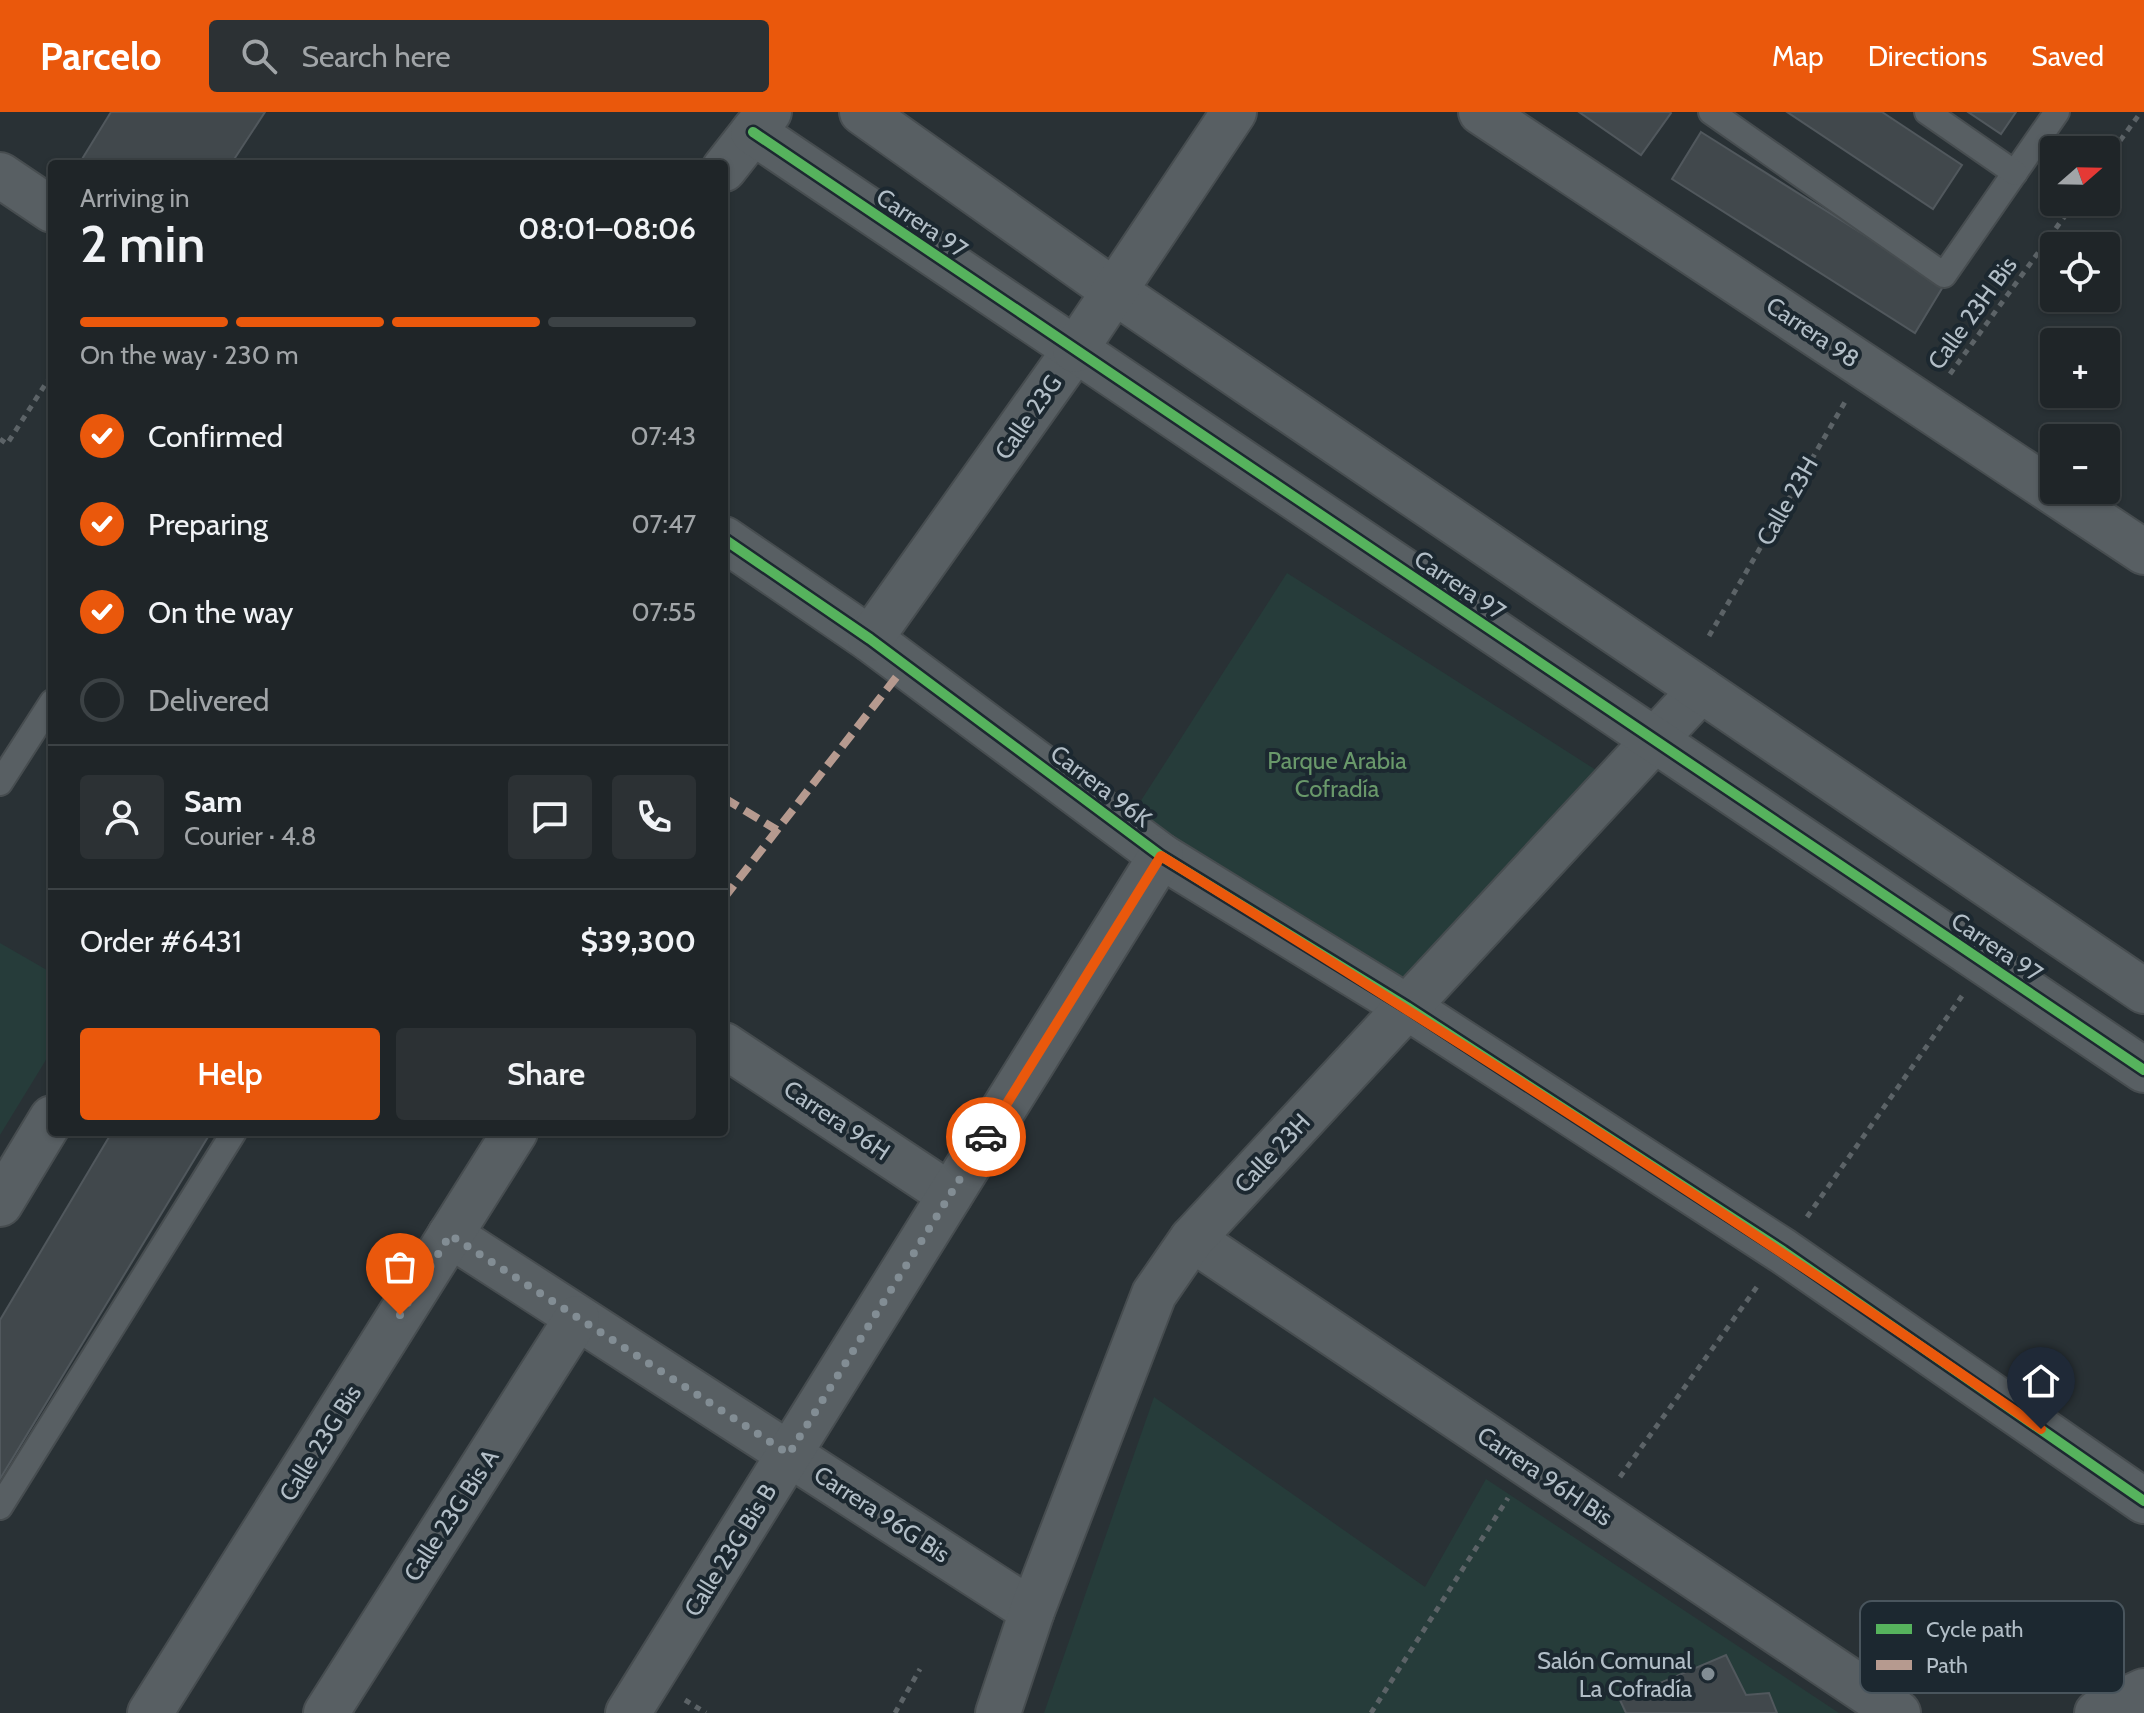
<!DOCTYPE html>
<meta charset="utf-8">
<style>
body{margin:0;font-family:Cabin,sans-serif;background:#2c3134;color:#f1f3f6;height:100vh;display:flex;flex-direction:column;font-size:30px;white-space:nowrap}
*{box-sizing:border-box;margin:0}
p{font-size:26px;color:#a1a5a8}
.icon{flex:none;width:44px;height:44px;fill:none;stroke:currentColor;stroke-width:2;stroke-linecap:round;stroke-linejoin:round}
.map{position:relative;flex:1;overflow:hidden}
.sheet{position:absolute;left:48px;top:48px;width:680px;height:976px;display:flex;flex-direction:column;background:#1f2528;border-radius:8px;box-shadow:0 2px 6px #0004,0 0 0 2px #3c4245}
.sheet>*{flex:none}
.needle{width:52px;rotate:70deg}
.tools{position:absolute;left:2040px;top:24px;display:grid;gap:16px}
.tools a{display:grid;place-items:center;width:80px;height:80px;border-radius:8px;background:#1f2528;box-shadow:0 2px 6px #0004,0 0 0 2px #3c4245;font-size:40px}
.pin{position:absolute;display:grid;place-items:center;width:68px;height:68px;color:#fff;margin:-82px -34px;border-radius:50% 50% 50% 0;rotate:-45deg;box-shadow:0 0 8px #0007}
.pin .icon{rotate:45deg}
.courier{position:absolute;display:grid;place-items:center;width:80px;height:80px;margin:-40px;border:6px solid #ea580c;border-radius:50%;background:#fff;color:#222;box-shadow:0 2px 10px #0007}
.overview em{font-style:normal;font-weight:600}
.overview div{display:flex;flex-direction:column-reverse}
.overview{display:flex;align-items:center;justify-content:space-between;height:136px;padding:0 32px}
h1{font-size:52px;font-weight:600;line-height:60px}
.bar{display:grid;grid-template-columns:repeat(4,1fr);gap:12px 8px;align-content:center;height:96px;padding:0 32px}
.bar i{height:10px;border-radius:6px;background:#3c4245}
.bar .selected{background:#ea580c}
.bar p{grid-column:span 4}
.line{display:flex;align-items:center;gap:20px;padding:0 32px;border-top:2px solid #3c4245}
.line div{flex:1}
.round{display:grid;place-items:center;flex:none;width:84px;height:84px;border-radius:8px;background:#2c3134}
ol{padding:0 32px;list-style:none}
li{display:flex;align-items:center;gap:24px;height:88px}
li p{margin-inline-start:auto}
li .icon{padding:8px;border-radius:50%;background:#ea580c;color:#fff;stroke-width:4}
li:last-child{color:#a1a5a8}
li i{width:44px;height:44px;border:4px solid #3c4245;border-radius:50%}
.primary-button{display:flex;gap:16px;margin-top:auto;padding:16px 32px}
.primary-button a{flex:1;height:92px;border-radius:8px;background:#ea580c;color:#fff;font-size:32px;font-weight:600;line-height:92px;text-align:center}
.primary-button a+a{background:#2c3134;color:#f1f3f6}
header{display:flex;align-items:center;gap:48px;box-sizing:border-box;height:112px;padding:0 40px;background:#ea580c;color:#fff}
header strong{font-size:38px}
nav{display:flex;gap:44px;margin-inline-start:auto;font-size:28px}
.search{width:560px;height:72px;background:#2c3134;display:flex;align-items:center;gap:20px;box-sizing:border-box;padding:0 28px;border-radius:8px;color:#a1a5a8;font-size:30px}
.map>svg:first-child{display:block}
.green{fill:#263c3a}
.building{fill:#41484c;stroke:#51585d;stroke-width:2}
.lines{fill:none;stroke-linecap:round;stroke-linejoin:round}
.service-casing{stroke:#474d50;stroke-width:28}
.minor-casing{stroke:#474d50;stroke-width:48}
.tertiary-casing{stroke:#474d50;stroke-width:48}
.path{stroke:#5c6367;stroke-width:5;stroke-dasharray:6 6;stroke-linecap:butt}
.service{stroke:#585f63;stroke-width:24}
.minor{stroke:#585f63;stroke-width:44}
.tertiary{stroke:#585f63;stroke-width:44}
.quiet{stroke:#b69a8f;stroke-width:8;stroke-dasharray:16 8;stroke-linecap:butt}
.cycleway-casing{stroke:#1c2830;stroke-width:15}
.cycleway{stroke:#56b35d;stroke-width:10}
.done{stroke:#828d94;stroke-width:8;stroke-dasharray:0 14.4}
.route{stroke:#ea580c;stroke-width:10}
.poi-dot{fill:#828d94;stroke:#1c2830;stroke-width:3}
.labels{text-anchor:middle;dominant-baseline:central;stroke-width:8;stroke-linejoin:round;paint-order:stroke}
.street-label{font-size:24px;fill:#b2bec7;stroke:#1c2830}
.park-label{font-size:24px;fill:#69986a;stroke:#1c2830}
.poi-label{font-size:24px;fill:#b2bec7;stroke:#1c2830;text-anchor:end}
.key{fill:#1c2830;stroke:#49555d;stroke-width:2}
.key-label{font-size:22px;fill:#b2bec7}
</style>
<header>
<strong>Parcelo</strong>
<div class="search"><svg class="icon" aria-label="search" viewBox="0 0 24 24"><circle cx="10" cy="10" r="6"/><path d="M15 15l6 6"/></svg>Search here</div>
<nav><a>Map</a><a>Directions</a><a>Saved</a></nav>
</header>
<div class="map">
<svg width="2144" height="1601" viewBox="0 0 2144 1601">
<rect width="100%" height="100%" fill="#293135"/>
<!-- green -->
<g class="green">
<path d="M1287,461L1596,658L1404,874L1133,701Z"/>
<path d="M0,831L52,861V938L0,1023Z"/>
<path d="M1154,1285L1425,1475L1486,1367L1839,1601H1044Z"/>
</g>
<!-- building -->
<g class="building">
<path d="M111,0H265L231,52H79Z"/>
<path d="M1579,0H1670L1671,1L1641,43Z"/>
<path d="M1787,0H1882L1962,53L1933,97Z"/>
<path d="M1968,0H2016L2001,22Z"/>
<path d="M1701,20L1944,173L1915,221L1672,67Z"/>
<path d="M112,1020H211L0,1367V1208Z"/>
<path d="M1726,1543L1746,1583L1769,1581L1777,1601H1626L1620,1588Z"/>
</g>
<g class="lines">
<!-- service casing -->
<g class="service-casing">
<g id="service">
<path d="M1711,0L1944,163L2057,0"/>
<path d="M1927,0L2015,61"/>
<path d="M0,671L52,590"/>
<path d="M0,1395L234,1020"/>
</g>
</g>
<!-- minor casing -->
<g class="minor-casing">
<g id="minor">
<path d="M1481,0L2144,440"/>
<path d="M724,57L753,20"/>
<path d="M0,63L52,98"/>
<path d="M724,427L870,527L1161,744L1407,895L1783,1139L2144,1389"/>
<path d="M870,527L1075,238"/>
<path d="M724,933L950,1083"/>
<path d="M0,1092L52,1006"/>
<path d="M450,1123L1032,1499"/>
<path d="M1192,1127L1898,1601"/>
<path d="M150,1601L515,1020"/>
<path d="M326,1601L577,1206"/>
<path d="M628,1601L1161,744"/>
<path d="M998,1601L1032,1499L1154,1182L1192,1127L1701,578"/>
<path d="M2097,1601L2144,1579"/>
</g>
</g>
<!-- tertiary casing -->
<g class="tertiary-casing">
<g id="tertiary">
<path d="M769,0L753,20L2144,958"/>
<path d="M862,0L1114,179L2144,879"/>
<path d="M1075,238L1234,0"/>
</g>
</g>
<!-- path -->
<g class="path">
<path d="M2106,48L2141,0"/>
<path d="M1950,262L2075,90"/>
<path d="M0,327L7,332L52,262"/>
<path d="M1709,524L1845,290"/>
<path d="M1807,1105L1962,884"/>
<path d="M1620,1365L1759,1172"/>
<path d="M685,1588L706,1601"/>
<path d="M895,1601L920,1557"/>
<path d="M1371,1601L1508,1386"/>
</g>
<!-- service -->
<use href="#service" class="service"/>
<!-- minor -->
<use href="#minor" class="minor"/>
<!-- tertiary -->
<use href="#tertiary" class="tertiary"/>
<!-- quiet -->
<g class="quiet">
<path d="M724,686L777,718"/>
<path d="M724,786L905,554"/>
</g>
<!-- cycleway casing -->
<g class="cycleway-casing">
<g id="cycleway">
<path d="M753,20L2144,958"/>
<path d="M724,427L870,527L1161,744L1407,895L1783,1139L2144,1389"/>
</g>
</g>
<!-- cycleway -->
<use href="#cycleway" class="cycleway"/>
</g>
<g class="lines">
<!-- done -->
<path class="done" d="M400,1203L450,1123L789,1342L986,1025"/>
<!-- route -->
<path class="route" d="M986,1025L1161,744C1459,928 1753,1117 2041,1317"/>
</g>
<!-- markers -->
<circle class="poi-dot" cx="1708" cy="1562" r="8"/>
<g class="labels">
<!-- street labels -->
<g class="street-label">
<text transform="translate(922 111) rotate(34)">Carrera 97</text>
<text transform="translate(1972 201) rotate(-54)">Calle 23H Bis</text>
<text transform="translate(1813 220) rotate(34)">Carrera 98</text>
<text transform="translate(1028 305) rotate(-55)">Calle 23G</text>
<text transform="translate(1787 389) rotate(-60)">Calle 23H</text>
<text transform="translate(1460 473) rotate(34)">Carrera 97</text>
<text transform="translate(1101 674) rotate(37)">Carrera 96K</text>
<text transform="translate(1997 835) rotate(34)">Carrera 97</text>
<text transform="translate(837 1008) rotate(34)">Carrera 96H</text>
<text transform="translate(1272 1041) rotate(-47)">Calle 23H</text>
<text transform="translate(320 1331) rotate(-58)">Calle 23G Bis</text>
<text transform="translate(1545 1364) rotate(34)">Carrera 96H Bis</text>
<text transform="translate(882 1402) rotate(33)">Carrera 96G Bis</text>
<text transform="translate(451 1403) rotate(-57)">Calle 23G Bis A</text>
<text transform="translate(730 1438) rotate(-58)">Calle 23G Bis B</text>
</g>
<!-- park labels -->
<g class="park-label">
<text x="1337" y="648">Parque Arabia<tspan x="1337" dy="28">Cofradía</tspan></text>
</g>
<!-- poi labels -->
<g class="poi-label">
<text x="1692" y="1548">Salón Comunal<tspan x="1692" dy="28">La Cofradía</tspan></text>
</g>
</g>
<!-- legend -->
<rect x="1860" y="1489" width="264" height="92" rx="12" class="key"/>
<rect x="1876" y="1512" width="36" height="10" fill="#56b35d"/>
<rect x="1876" y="1548" width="36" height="10" fill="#b69a8f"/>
<g class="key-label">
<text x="1926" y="1525">Cycle path</text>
<text x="1926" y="1561">Path</text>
</g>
</svg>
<div class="tools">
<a><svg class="needle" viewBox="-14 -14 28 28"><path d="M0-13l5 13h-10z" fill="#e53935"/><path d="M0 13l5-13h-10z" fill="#a1a5a8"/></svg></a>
<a><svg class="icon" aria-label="locate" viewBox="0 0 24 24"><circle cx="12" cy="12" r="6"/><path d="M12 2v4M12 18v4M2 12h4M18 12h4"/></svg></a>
<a>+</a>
<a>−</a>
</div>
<div class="pin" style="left:400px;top:1203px;background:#ea580c"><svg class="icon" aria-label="bag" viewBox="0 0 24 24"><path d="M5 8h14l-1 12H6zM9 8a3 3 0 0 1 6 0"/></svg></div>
<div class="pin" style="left:2041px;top:1317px;background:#1f2937"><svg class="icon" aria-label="home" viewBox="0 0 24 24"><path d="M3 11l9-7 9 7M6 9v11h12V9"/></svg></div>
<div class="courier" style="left:986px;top:1025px"><svg class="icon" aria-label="car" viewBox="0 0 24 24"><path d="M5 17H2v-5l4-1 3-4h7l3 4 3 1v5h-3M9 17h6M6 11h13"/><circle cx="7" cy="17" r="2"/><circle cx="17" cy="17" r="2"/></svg></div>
<section class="sheet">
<div class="overview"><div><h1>2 min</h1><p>Arriving in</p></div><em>08:01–08:06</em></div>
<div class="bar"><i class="selected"></i><i class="selected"></i><i class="selected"></i><i></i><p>On the way · 230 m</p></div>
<ol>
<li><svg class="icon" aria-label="check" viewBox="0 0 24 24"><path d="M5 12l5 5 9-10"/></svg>Confirmed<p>07:43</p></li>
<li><svg class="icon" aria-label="check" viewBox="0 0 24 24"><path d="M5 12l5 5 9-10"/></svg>Preparing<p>07:47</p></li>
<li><svg class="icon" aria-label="check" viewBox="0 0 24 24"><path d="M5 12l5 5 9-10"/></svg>On the way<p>07:55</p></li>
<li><i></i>Delivered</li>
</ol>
<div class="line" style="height:144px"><a class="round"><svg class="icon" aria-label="person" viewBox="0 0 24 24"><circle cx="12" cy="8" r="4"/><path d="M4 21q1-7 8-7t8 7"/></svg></a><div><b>Sam</b><p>Courier · 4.8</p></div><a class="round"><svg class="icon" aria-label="chat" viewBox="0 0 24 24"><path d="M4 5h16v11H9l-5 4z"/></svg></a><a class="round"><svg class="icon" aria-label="phone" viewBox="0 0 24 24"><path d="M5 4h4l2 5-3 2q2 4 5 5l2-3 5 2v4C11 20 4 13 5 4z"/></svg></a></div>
<div class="line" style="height:104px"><div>Order #6431</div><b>$39,300</b></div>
<div class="primary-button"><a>Help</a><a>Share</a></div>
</section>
</div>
